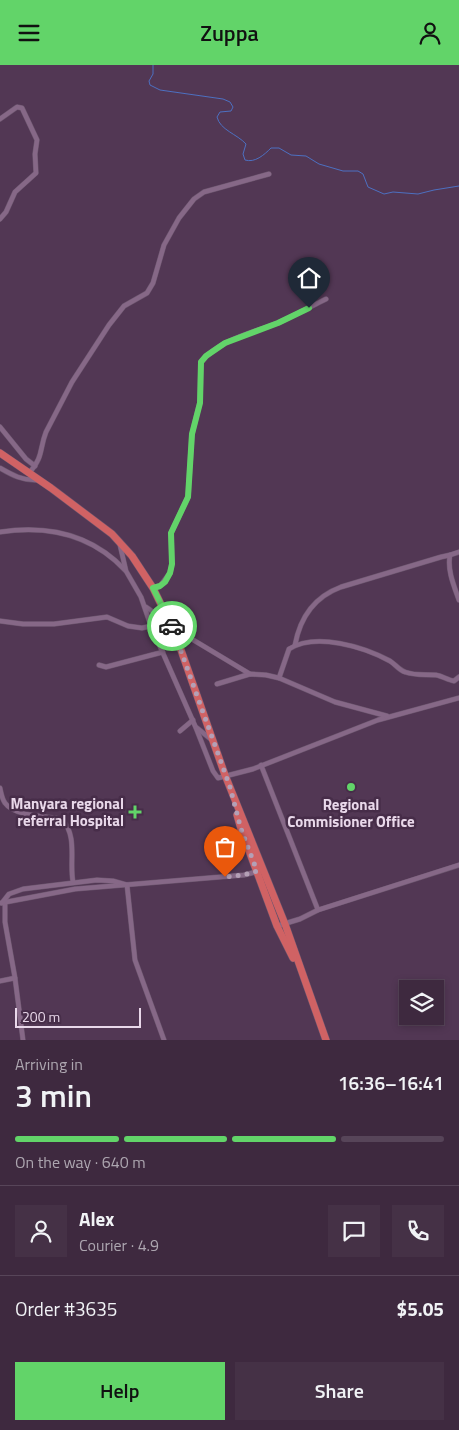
<!DOCTYPE html>
<meta charset="utf-8">
<style>
body{margin:0;font-family:"Titillium Web",sans-serif;background:#453146;color:#f1f3f6;height:100vh;display:flex;flex-direction:column;font-size:19px;white-space:nowrap}
*{box-sizing:border-box;margin:0}
p{font-size:16px;color:#ada6b0}
.icon{flex:none;width:28px;height:28px;fill:none;stroke:currentColor;stroke-width:2;stroke-linecap:round;stroke-linejoin:round}
.map{position:relative;height:975px;overflow:hidden}
.side{display:flex;flex-direction:column;background:#3e293f;flex:1}
.side>*{flex:none}
.buttons{position:absolute;left:399px;top:915px;display:grid;gap:10px}
.buttons a{display:grid;place-items:center;width:45px;height:45px;border-radius:0px;background:#3e293f;box-shadow:0 2px 8px #0003,0 0 0 1px #574559;font-size:25px}
.scale{position:absolute;left:15px;bottom:12px;width:126px;box-sizing:border-box;padding-left:5px;border:2px solid #e9d8ea;border-top:0;font-size:14px;line-height:18px;white-space:nowrap;color:#e9d8ea;-webkit-text-stroke:4px #472d49;paint-order:stroke}
.pin{position:absolute;display:grid;place-items:center;width:42px;height:42px;color:#fff;margin:-51px -21px;border-radius:50% 50% 50% 0;rotate:-45deg;box-shadow:0 0 5px #0007}
.pin .icon{rotate:45deg}
.courier{position:absolute;display:grid;place-items:center;width:50px;height:50px;margin:-25px;border:4px solid #62d469;border-radius:50%;background:#fff;color:#222;box-shadow:0 1px 6px #0007}
.overview em{font-style:normal;font-weight:600}
.overview div{display:flex;flex-direction:column-reverse}
.overview{display:flex;align-items:center;justify-content:space-between;height:85px;padding:0 15px}
h1{font-size:32px;font-weight:600;line-height:38px}
.bar{display:grid;grid-template-columns:repeat(4,1fr);gap:8px 5px;align-content:center;height:60px;padding:0 15px}
.bar i{height:6px;border-radius:4px;background:#574559}
.bar .current{background:#62d469}
.bar p{grid-column:span 4}
.line{display:flex;align-items:center;gap:12px;padding:0 15px;border-top:1px solid #574559}
.line div{flex:1}
.round{display:grid;place-items:center;flex:none;width:52px;height:52px;border-radius:0px;background:#453146}
.button{display:flex;gap:10px;margin-top:auto;padding:10px 15px}
.button a{flex:1;height:58px;border-radius:0px;background:#62d469;color:#111;font-size:20px;font-weight:600;line-height:58px;text-align:center}
.button a+a{background:#453146;color:#f1f3f6}
header{display:flex;justify-content:space-between;align-items:center;height:65px;padding:0 15px;background:#62d469;color:#111;font-size:22px;font-weight:600}
.map>svg:first-child{display:block}
.lines{fill:none;stroke-linecap:round;stroke-linejoin:round}
.stream{stroke:#4d70c1;stroke-width:1}
.minor-casing{stroke:#6c566e;stroke-width:5.5}
.trunk-casing{stroke:#6c566e;stroke-width:8}
.minor{stroke:#866887;stroke-width:4.5}
.trunk{stroke:#d06264;stroke-width:7}
.done{stroke:#b4a0b6;stroke-width:5;stroke-dasharray:0 9}
.route{stroke:#62d469;stroke-width:6}
.poi-dot{fill:#62d469;stroke:#472d49;stroke-width:2}
.labels{text-anchor:middle;dominant-baseline:central;stroke-width:5;stroke-linejoin:round;paint-order:stroke}
.poi-label{font-size:15px;font-weight:bold;fill:#e9d8ea;stroke:#472d49;text-anchor:end}
</style>
<header><svg class="icon" aria-label="menu" viewBox="0 0 24 24"><path d="M4 6h16M4 12h16M4 18h16"/></svg>Zuppa<svg class="icon" aria-label="person" viewBox="0 0 24 24"><circle cx="12" cy="8" r="4"/><path d="M4 21q1-7 8-7t8 7"/></svg></header>
<div class="map">
<svg width="459" height="975" viewBox="0 0 459 975">
<rect width="100%" height="100%" fill="#523754"/>
<g class="lines">
<!-- stream -->
<path class="stream" d="M153,0V9L149,16L150,20L160,25L223,34L230,37L233,42L231,46L220,47L217,52C220,65 237,69 246,79L243,89L245,95C255,98 264,90 271,83H279L291,90L306,91L319,99L343,106H358L363,109L368,122L384,129L393,127L418,129L434,125L459,121"/>
<!-- minor casing -->
<g class="minor-casing">
<g id="minor">
<path d="M0,54L17,42L22,43L37,75L35,89L36,108L15,127L6,147L0,154"/>
<path d="M0,362L26,394L35,401"/>
<path d="M0,403C12,410 23,416 38,415"/>
<path d="M29,408C44,391 39,385 46,367L72,317L109,260L124,241L147,228L153,218L164,180L179,153L194,134L204,127L269,109"/>
<path d="M0,467C47,460 91,469 125,505"/>
<path d="M120,480L126,506L141,532L151,561L196,663L213,706L218,713L253,704L378,655L459,633"/>
<path d="M459,487L450,490C447,505 454,521 459,535"/>
<path d="M153,523L160,521L170,508L172,499L171,468L188,432L192,369L200,337L201,297C220,274 253,268 280,257C295,250 310,242 326,234"/>
<path d="M146,542L190,573L250,609"/>
<path d="M0,556L23,559H54L107,552L128,561L142,563L151,561"/>
<path d="M295,580C300,553 314,532 341,522L441,492L450,490"/>
<path d="M99,600L106,602L163,587"/>
<path d="M279,613L289,584C316,567 364,582 390,596C395,599 399,605 405,607C416,611 425,609 436,610C442,611 448,615 454,616L459,612"/>
<path d="M217,619L250,609L266,610L279,613L335,637L387,651"/>
<path d="M197,663L212,675"/>
<path d="M180,666L193,655"/>
<path d="M261,700L318,845"/>
<path d="M0,723C1,728 2,734 5,738C15,752 47,751 62,754C78,772 69,796 73,817"/>
<path d="M5,837V857L15,913L23,975"/>
<path d="M1,838L75,824L244,810L259,806"/>
<path d="M2,838L9,829L23,824L97,815L113,816L127,820L135,895L164,975"/>
<path d="M277,861L300,854L318,845L459,800"/>
<path d="M0,916L15,913"/>
</g>
</g>
<!-- trunk casing -->
<g class="trunk-casing">
<g id="trunk">
<path d="M0,388L51,423L112,469L132,491L153,523L175,568L225,710L285,859L326,975"/>
<path d="M237,750L241,764L277,861L293,893"/>
</g>
</g>
<!-- minor -->
<use href="#minor" class="minor"/>
<!-- trunk -->
<use href="#trunk" class="trunk"/>
</g>
<g class="lines">
<!-- done -->
<path class="done" d="M172,561L230,722L241,764L257,806L244,810L225,812"/>
<!-- route -->
<path class="route" d="M172,561L153,523L160,521L165,517L170,508L172,499L171,468L188,432L192,369L200,338L201,297L206,291L225,278L278,258L309,243"/>
</g>
<!-- markers -->
<g class="poi-dot">
<circle cx="351" cy="722" r="5"/>
<path d="M132.5 739.5h5v5h5v5h-5v5h-5v-5h-5v-5h5z"/>
</g>
<g class="labels">
<!-- poi labels -->
<g class="poi-label">
<text x="124" y="738">Manyara regional<tspan x="124" dy="17">referral Hospital</tspan></text>
<text x="351" y="739" text-anchor="middle">Regional<tspan x="351" dy="17">Commisioner Office</tspan></text>
</g>
</g>
</svg>
<div class="buttons">
<a><svg class="icon" aria-label="layers" viewBox="0 0 24 24"><path d="M12 4l9 5-9 5-9-5zM3 14l9 5 9-5"/></svg></a>
</div>
<div class="scale">200 m</div>
<div class="pin" style="left:225px;top:812px;background:#ea580c"><svg class="icon" aria-label="bag" viewBox="0 0 24 24"><path d="M5 8h14l-1 12H6zM9 8a3 3 0 0 1 6 0"/></svg></div>
<div class="pin" style="left:309px;top:243px;background:#1f2937"><svg class="icon" aria-label="home" viewBox="0 0 24 24"><path d="M3 11l9-7 9 7M6 9v11h12V9"/></svg></div>
<div class="courier" style="left:172px;top:561px"><svg class="icon" aria-label="car" viewBox="0 0 24 24"><path d="M5 17H2v-5l4-1 3-4h7l3 4 3 1v5h-3M9 17h6M6 11h13"/><circle cx="7" cy="17" r="2"/><circle cx="17" cy="17" r="2"/></svg></div>
</div>
<section class="side">
<div class="overview"><div><h1>3 min</h1><p>Arriving in</p></div><em>16:36–16:41</em></div>
<div class="bar"><i class="current"></i><i class="current"></i><i class="current"></i><i></i><p>On the way · 640 m</p></div>
<div class="line" style="height:90px"><a class="round"><svg class="icon" aria-label="person" viewBox="0 0 24 24"><circle cx="12" cy="8" r="4"/><path d="M4 21q1-7 8-7t8 7"/></svg></a><div><b>Alex</b><p>Courier · 4.9</p></div><a class="round"><svg class="icon" aria-label="chat" viewBox="0 0 24 24"><path d="M4 5h16v11H9l-5 4z"/></svg></a><a class="round"><svg class="icon" aria-label="phone" viewBox="0 0 24 24"><path d="M5 4h4l2 5-3 2q2 4 5 5l2-3 5 2v4C11 20 4 13 5 4z"/></svg></a></div>
<div class="line" style="height:65px"><div>Order #3635</div><b>$5.05</b></div>
<div class="button"><a>Help</a><a>Share</a></div>
</section>
